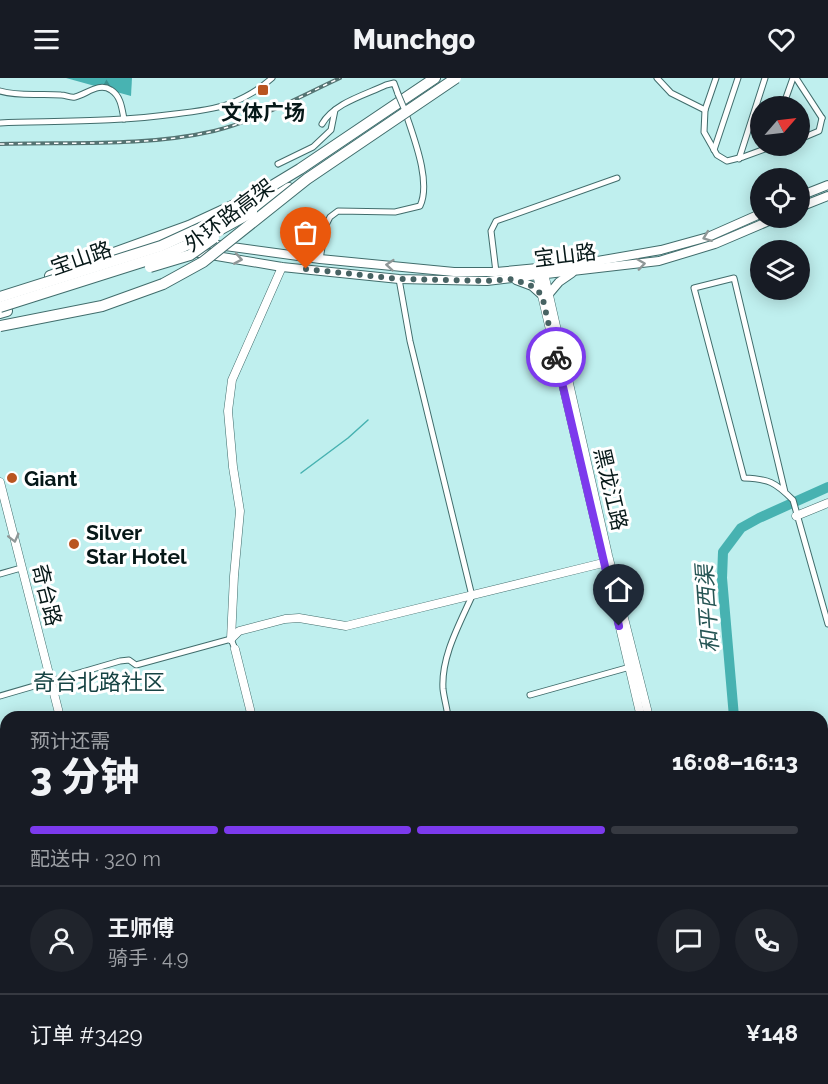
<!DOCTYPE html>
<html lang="zh">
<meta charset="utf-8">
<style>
body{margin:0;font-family:Raleway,"Noto Sans SC",sans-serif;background:#20242c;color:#f1f3f6;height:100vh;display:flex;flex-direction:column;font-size:22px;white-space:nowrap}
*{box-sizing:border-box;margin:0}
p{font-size:20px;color:#9ea1a6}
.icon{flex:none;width:33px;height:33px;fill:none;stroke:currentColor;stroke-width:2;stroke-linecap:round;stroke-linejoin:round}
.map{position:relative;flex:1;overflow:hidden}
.panel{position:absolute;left:0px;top:633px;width:828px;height:374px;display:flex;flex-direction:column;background:#171b24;border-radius:18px 18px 0 0;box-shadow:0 3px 15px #0003}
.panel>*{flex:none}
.needle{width:39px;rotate:62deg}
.controls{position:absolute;left:750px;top:18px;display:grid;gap:12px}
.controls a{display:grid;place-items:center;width:60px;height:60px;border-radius:50%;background:#171b24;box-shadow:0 3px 15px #0003;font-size:30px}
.pin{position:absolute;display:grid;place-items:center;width:51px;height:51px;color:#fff;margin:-62px -26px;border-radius:50% 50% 50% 0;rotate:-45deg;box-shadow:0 0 6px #0007}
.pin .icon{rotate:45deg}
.courier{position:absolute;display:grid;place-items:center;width:60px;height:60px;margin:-30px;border:4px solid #7c3aed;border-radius:50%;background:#fff;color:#222;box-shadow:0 2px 8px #0007}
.summary em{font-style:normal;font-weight:800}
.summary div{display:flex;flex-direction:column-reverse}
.summary{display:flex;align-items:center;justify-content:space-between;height:102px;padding:0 30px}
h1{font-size:39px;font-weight:800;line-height:45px}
.bar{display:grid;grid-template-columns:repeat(4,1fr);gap:9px 6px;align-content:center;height:72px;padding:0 30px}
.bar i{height:8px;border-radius:4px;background:#363941}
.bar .selected{background:#7c3aed}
.bar p{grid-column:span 4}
.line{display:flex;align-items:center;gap:15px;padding:0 30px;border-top:2px solid #363941}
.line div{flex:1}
.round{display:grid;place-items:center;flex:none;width:63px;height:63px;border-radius:32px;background:#20242c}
header{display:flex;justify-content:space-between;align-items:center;height:78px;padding:0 30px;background:#171b24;font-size:27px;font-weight:800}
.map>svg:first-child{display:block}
.forest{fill:url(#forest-firs)}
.pitch{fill:#72d3d2}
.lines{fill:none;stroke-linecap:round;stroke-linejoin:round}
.stream{stroke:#47b2b1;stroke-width:1.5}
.river{stroke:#47b2b1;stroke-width:10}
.street-casing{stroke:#416d6c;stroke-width:7}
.secondary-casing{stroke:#416d6c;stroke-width:9}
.primary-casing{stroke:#416d6c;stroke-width:10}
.highway-casing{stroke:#416d6c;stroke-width:12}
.street{stroke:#fff;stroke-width:5}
.secondary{stroke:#fff;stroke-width:8}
.primary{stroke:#fff;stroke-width:8}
.highway{stroke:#fff;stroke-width:10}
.rail-casing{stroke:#547372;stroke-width:4}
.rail{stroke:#fff;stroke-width:1.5;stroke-dasharray:4.5;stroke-linecap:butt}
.street-bridge-casing{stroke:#416d6c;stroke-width:7;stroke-linecap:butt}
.highway-bridge-casing{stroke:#416d6c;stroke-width:12;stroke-linecap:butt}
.street-bridge{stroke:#fff;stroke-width:5}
.highway-bridge{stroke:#fff;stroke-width:10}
.oneway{stroke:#8f9797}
.done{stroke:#476363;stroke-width:6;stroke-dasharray:0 10.8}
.route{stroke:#7c3aed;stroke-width:8}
.poi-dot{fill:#b95521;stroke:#fff;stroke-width:2}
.labels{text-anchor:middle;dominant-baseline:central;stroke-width:6;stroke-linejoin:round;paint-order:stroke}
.poi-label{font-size:21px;font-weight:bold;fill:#061818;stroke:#fff;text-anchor:start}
.street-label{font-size:21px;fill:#061818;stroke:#fff}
.water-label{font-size:22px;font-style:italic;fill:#275655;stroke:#fff}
.neighbourhood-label{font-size:22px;fill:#164343;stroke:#fff}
</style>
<header><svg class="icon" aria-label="menu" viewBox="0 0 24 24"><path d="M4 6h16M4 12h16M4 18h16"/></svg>Munchgo<svg class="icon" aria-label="heart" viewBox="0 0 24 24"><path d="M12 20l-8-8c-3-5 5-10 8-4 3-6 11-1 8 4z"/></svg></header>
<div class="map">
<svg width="828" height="1006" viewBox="0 0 828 1006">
<defs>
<pattern id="forest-firs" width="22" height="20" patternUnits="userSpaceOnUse" patternTransform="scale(1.5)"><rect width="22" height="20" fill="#48b3b2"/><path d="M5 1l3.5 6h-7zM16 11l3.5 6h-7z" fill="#3a9190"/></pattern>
</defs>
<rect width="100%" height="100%" fill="#bfefee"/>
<!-- forest -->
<path class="forest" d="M66,0H132L131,18Z"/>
<!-- pitch -->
<path class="pitch" d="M828,895V952L822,954V897Z"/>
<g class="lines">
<!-- stream -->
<path class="stream" d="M301,395L348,360L368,342"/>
<!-- river -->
<g class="river">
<path d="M734,639L722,500L723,474L741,450L759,440L828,409"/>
<path d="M452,1006L457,1000"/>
</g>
<!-- street casing -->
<g class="street-casing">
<g id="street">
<path d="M657,0L671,15L705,32"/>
<path d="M716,0L705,32L704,54L717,77L727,83L743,79L773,68"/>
<path d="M796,0L822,40"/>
<path d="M0,13C21,19 40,15 61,17C66,17 70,20 75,19C87,16 99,4 111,12C121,18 122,31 124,41"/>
<path d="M783,28L793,0"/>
<path d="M0,45C58,43 117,44 175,36C193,34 211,32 229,26C245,20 259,12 272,0"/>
<path d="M322,46C334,25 365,17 386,7L394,5L398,16"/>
<path d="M800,61L819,53L822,40"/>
<path d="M714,72L738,0"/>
<path d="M739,81L765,0"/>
<path d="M278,86L313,69L331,52L335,32"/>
<path d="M320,181L326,147L330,139L338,133L395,134L420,128C431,105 415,63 407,39"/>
<path d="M496,194L491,153L496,143L617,100"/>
<path d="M399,201L410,263L472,518C459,547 441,579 443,611C444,620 447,630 448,639"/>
<path d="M785,414L734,200L694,210L744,400C769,401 775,404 793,422L828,546"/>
<path d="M0,496L21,490"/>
<path d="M530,617L630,589"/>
<path d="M0,618L120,583L129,582L136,587L231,561L235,571"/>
<path d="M822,684L828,683"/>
<path d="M822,980L828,979"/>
<path d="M344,1000L345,1006"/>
<path d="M540,1000L541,1006"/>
<path d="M199,1006L222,1000"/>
<path d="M710,1006L731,1001"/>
</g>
</g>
<!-- secondary casing -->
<g class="secondary-casing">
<g id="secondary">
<path d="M543,191L608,477L649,639"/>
<path d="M536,192L641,639"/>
<path d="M0,404L60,639"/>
<path d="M796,438L828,425"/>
<path d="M231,561L239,553L285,541L299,540L346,548L607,484"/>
<path d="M231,561L234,498L240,433L233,389L228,333L232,302L282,189"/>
<path d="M235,571L252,639"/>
<path d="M148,1000L150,1006"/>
<path d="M729,1000L731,1006"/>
<path d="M738,1000L739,1006"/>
</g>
</g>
<!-- primary casing -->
<g class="primary-casing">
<g id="primary">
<path d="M800,118L828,107"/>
<path d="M800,129L828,118"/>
<path d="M203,165L320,181L454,194H496L580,186L661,172L708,159L760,136"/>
<path d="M193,174L282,189L399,201L487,203L659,183L715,166L776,140"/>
<path d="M516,202L532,208L542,217"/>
<path d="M548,217L559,204L572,195"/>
<path d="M822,724L828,722"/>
<path d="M822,736L828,734"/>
<path d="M0,920L6,919"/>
<path d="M0,934L6,932"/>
<path d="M0,944L6,943"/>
</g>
</g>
<!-- highway casing -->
<g class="highway-casing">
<g id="highway">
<path d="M252,120L300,91L435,0"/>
<path d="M252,134L289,110"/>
<path d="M50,198L189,148L256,117"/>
<path d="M0,235L7,233"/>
</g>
</g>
<!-- street -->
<use href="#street" class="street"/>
<!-- secondary -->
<use href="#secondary" class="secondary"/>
<!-- primary -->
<use href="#primary" class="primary"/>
<!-- highway -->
<use href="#highway" class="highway"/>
<!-- rail casing -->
<g class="rail-casing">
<path id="rail" d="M0,66C71,64 145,69 214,53C258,42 299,19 340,0"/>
</g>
<!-- rail -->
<use href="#rail" class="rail"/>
<!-- street-bridge casing -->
<g class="street-bridge-casing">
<path id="street-bridge" d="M398,16L406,35"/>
</g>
<!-- highway-bridge casing -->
<g class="highway-bridge-casing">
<g id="highway-bridge">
<path d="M150,189L190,177L214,160"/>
<path d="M0,219L161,168L207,147L245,125"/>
<path d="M0,229L164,177L212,156L252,134"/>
<path d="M0,248L102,228L163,206L203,184L307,101L456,0"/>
</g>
</g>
<!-- street-bridge -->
<use href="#street-bridge" class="street-bridge"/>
<!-- highway-bridge -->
<use href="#highway-bridge" class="highway-bridge"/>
</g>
<!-- one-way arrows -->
<defs><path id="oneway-chevron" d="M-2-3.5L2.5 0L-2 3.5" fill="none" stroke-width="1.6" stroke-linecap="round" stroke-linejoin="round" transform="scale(1.5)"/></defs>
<g class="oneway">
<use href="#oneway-chevron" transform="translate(707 159) rotate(159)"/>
<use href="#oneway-chevron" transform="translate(238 181) rotate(10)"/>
<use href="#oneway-chevron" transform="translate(641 186) rotate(-8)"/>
<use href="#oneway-chevron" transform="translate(390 187) rotate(-175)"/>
<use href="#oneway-chevron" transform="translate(14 460) rotate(76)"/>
</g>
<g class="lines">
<!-- done -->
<path class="done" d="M306,191L399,201L487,203L513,201L532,208L542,217L556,279"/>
<!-- route -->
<path class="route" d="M556,279L619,548"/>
</g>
<!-- markers -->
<g class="poi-dot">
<rect x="257" y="6" width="12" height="12" rx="3"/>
<circle cx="12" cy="400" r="6"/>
<circle cx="74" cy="466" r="6"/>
</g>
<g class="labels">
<!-- poi labels -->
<g class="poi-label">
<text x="263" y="34" text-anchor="middle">文体广场</text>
<text x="24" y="400">Giant</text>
<text x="86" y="454">Silver<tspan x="86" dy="24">Star Hotel</tspan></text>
</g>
<!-- street labels -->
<g class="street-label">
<text transform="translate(229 137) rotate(-37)">外环路高架</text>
<text transform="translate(565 177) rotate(-7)">宝山路</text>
<text transform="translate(81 180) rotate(-19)">宝山路</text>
<text transform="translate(611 411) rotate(77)">黑龙江路</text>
<text transform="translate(47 517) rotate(76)">奇台路</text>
</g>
<!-- water labels -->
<g class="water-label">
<text transform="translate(707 531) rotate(-94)">和平西渠</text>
</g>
<!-- neighbourhood labels -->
<g class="neighbourhood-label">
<text x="99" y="604">奇台北路社区</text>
</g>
</g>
</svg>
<div class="controls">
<a><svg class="needle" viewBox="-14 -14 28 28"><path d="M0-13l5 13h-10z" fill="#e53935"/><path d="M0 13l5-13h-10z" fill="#9ea1a6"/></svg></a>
<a><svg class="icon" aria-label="locate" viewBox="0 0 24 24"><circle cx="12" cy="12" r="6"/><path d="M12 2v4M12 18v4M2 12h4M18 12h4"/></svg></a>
<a><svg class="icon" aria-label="layers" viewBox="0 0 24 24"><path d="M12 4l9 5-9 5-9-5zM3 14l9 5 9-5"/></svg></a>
</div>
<div class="pin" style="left:306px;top:191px;background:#ea580c"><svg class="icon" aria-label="bag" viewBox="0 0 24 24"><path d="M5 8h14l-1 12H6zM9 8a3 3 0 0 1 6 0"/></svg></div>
<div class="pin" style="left:619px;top:548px;background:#1f2937"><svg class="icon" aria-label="home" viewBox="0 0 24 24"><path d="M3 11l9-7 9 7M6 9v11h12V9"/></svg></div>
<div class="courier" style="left:556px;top:279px"><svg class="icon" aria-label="bike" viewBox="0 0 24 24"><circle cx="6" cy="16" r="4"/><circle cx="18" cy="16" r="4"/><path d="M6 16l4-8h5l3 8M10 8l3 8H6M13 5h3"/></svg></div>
<section class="panel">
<div class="summary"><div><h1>3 分钟</h1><p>预计还需</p></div><em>16:08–16:13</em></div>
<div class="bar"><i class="selected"></i><i class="selected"></i><i class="selected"></i><i></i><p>配送中 · 320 m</p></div>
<div class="line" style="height:108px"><a class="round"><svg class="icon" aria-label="person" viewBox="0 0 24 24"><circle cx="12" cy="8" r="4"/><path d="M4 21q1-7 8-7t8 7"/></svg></a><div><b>王师傅</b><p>骑手 · 4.9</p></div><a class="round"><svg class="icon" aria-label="chat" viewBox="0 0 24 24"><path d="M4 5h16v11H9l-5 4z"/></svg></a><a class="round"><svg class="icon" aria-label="phone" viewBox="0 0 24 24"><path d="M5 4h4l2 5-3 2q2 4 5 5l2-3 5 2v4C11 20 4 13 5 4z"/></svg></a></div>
<div class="line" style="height:78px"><div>订单 #3429</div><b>¥148</b></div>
</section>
</div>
